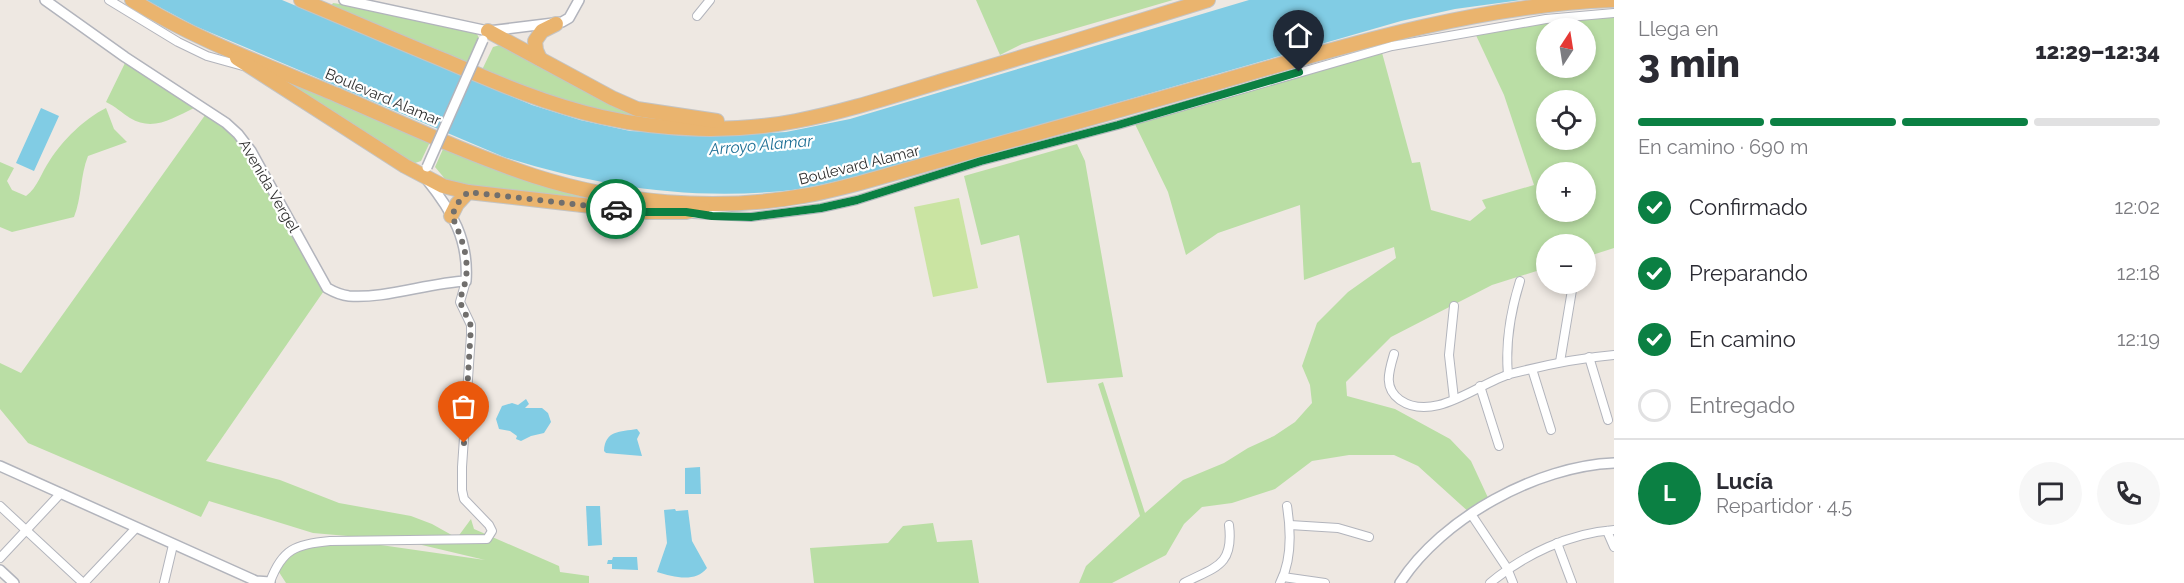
<!DOCTYPE html>
<html lang="es">
<meta charset="utf-8">
<style>
body{margin:0;font-family:Raleway,sans-serif;background:#f7f7f7;color:#2b2b33;height:100vh;display:flex;flex-direction:column;font-size:22px;white-space:nowrap}
*{box-sizing:border-box;margin:0}
p{font-size:20px;color:#7c7c81}
.icon{flex:none;width:33px;height:33px;fill:none;stroke:currentColor;stroke-width:2;stroke-linecap:round;stroke-linejoin:round}
.map{position:relative;flex:1;overflow:hidden}
.panel{display:flex;flex-direction:column;background:#fff;width:570px}
.panel>*{flex:none}
.needle{width:39px;rotate:12deg}
.tools{position:absolute;left:1536px;top:18px;display:grid;gap:12px}
.tools a{display:grid;place-items:center;width:60px;height:60px;border-radius:50%;background:#fff;box-shadow:0 3px 9px #0003;font-size:30px}
.pin{position:absolute;display:grid;place-items:center;width:51px;height:51px;color:#fff;margin:-62px -26px;border-radius:50% 50% 50% 0;rotate:-45deg;box-shadow:0 0 6px #0007}
.pin .icon{rotate:45deg}
.courier{position:absolute;display:grid;place-items:center;width:60px;height:60px;margin:-30px;border:4px solid #0b8043;border-radius:50%;background:#fff;color:#222;box-shadow:0 2px 8px #0007}
.headline em{font-style:normal;font-weight:800}
.headline div{display:flex;flex-direction:column-reverse}
.headline{display:flex;align-items:center;justify-content:space-between;height:102px;padding:0 24px}
h1{font-size:39px;font-weight:800;line-height:45px}
.bar{display:grid;grid-template-columns:repeat(4,1fr);gap:9px 6px;align-content:center;height:72px;padding:0 24px}
.bar i{height:8px;border-radius:4px;background:#e1e1e2}
.bar .active{background:#0b8043}
.bar p{grid-column:span 4}
.line{display:flex;align-items:center;gap:15px;padding:0 24px;border-top:2px solid #e1e1e2}
.line div{flex:1}
.round{display:grid;place-items:center;flex:none;width:63px;height:63px;border-radius:32px;background:#f7f7f7}
ol{padding:0 24px;list-style:none}
li{display:flex;align-items:center;gap:18px;height:66px}
li p{margin-inline-start:auto}
li .icon{padding:6px;border-radius:50%;background:#0b8043;color:#fff;stroke-width:4}
li:last-child{color:#7c7c81}
li i{width:33px;height:33px;border:3px solid #e1e1e2;border-radius:50%}
main{display:flex;flex:1;min-height:0}
.map>svg:first-child{display:block}
.green{fill:#badea5;fill-rule:evenodd}
.pitch{fill:#cae4a2}
.water{fill:#81cce4}
.lines{fill:none;stroke-linecap:round;stroke-linejoin:round}
.minor-casing{stroke:#b2b4bc;stroke-width:10}
.tertiary-casing{stroke:#b2b4bc;stroke-width:12}
.trunk-casing{stroke:#c4c4c4;stroke-width:16}
.minor{stroke:#fff;stroke-width:8}
.tertiary{stroke:#fff;stroke-width:9}
.trunk{stroke:#eab46e;stroke-width:14}
.tertiary-bridge-casing{stroke:#b2b4bc;stroke-width:12;stroke-linecap:butt}
.tertiary-bridge{stroke:#fff;stroke-width:9}
.done{stroke:#716f6d;stroke-width:6;stroke-dasharray:0 10.8}
.route{stroke:#0b8043;stroke-width:8}
.labels{text-anchor:middle;dominant-baseline:central;stroke-width:4.5;stroke-linejoin:round;paint-order:stroke}
.street-label{font-size:15px;fill:#2e2e2e;stroke:#fff}
.water-label{font-size:16px;font-style:italic;fill:#1c6e94;stroke:#fff}
</style>
<main>
<div class="map">
<svg width="1614" height="583" viewBox="0 0 1614 583">
<rect width="100%" height="100%" fill="#eee8e2"/>
<!-- green -->
<g class="green">
<path d="M976,0H1173L1022,44L1000,55Z"/>
<path d="M333,3L367,8L476,32L480,40L468,65L331,6Z"/>
<path d="M1614,13V248L1586,257V244H1546V268L1492,285L1391,337L1346,382L1347,396L1395,409L1450,439L1471,461L1490,502L1471,514L1418,466L1394,455H1349L1312,461L1275,489L1232,503L1202,507L1184,524L1166,555L1112,583H1079L1086,566L1140,516L1098,384L1103,382L1145,513L1183,480L1224,463L1248,448L1274,436L1295,422L1312,403L1310,385L1302,366L1317,323L1348,292L1396,258L1394,247L1304,280L1300,205L1218,233L1186,255L1168,192L1133,120L1381,49L1412,163L1420,162L1431,210L1470,221L1486,208L1482,200L1534,185L1504,95L1474,31ZM1546,28H1586V68H1546ZM1546,100H1586V140H1546ZM1546,172H1586V212H1546Z"/>
<path d="M500,45L612,102L697,121H655L564,103L481,72L493,47Z"/>
<path d="M125,63L194,108C173,118 153,132 130,118C122,113 115,106 106,102Z"/>
<path d="M257,65L430,142L421,161L412,164Z"/>
<path d="M106,108L114,129L127,142L88,156C80,176 82,197 74,217L12,232L0,227V162L14,168L7,181L12,190L26,196C38,187 41,173 50,160C63,140 84,119 106,108Z"/>
<path d="M208,111L250,148L328,285L206,461L280,480L339,503L411,516L432,524L457,538L471,519L474,529L559,566L560,572L589,576V583H286L277,569L283,560L304,544L353,541L485,560L405,541L313,533L209,501L201,517L28,443L0,409V363L21,373Z"/>
<path d="M1077,144L1085,161L1123,377L1047,383L1019,235L981,245L964,176Z"/>
<path d="M443,149L520,179L603,202L478,189L446,180L435,167Z"/>
<path d="M933,523L937,542L972,540L979,583H814L810,548L888,543L903,526Z"/>
</g>
<!-- pitch -->
<path class="pitch" d="M959,198L978,288L933,297L914,207Z"/>
<!-- water -->
<g class="water">
<path d="M146,0H282L532,105L580,120L630,131L725,136L786,132L850,119L1249,0H1521L1455,9L1401,21L873,173C847,178 820,186 793,190C692,201 600,187 504,157L195,26Z"/>
<path d="M41,108L59,116L34,171L16,163Z"/>
<path d="M526,399L529,404L525,408H542L548,413L551,422L544,433L531,436L521,441L516,439L517,436L510,431L499,429L496,419L502,406L512,403L518,405Z"/>
<path d="M637,429L640,433L637,439L642,456L606,453L604,451C605,430 620,432 637,429Z"/>
<path d="M700,467L701,494H685V468Z"/>
<path d="M586,506H600L602,545L588,546Z"/>
<path d="M675,509L676,511L688,510L692,541L707,568C695,583 674,577 657,572L667,543L664,510Z"/>
<path d="M613,557H637L638,570L612,569V564H607L608,560H612Z"/>
</g>
<g class="lines">
<!-- minor casing -->
<g class="minor-casing">
<g id="minor">
<path d="M109,0L178,42L207,56L243,66"/>
<path d="M697,16L710,0"/>
<path d="M693,214L751,217L821,208L857,200L981,161L1118,125L1392,46L1546,19L1614,13"/>
<path d="M1394,354C1389,371 1383,388 1400,400C1434,423 1477,384 1510,374C1545,365 1579,358 1614,355"/>
<path d="M1589,357L1608,420"/>
<path d="M1560,362L1573,284"/>
<path d="M1532,369L1551,430"/>
<path d="M1508,375C1505,342 1510,313 1520,281"/>
<path d="M1480,386L1499,446"/>
<path d="M1454,399L1449,355L1454,306"/>
<path d="M0,506L83,583"/>
<path d="M1471,514L1507,568L1513,583"/>
<path d="M1290,525L1338,528L1369,537"/>
<path d="M1607,531L1614,547"/>
<path d="M1557,543L1572,583"/>
<path d="M0,558L61,493"/>
<path d="M1283,577L1325,583"/>
<path d="M270,582C282,549 296,544 330,541L487,539L492,531L489,525L464,499L462,490V467L471,335V325L460,302L466,281"/>
<path d="M84,583L136,528"/>
<path d="M164,583L173,545"/>
<path d="M1184,583C1215,567 1234,566 1229,525"/>
<path d="M1280,583C1292,560 1291,531 1287,506"/>
<path d="M1490,583C1524,555 1569,533 1614,530"/>
</g>
</g>
<!-- tertiary casing -->
<g class="tertiary-casing">
<g id="tertiary">
<path d="M45,0L125,57L226,123L238,134L251,151L327,288C334,292 340,295 349,296C384,299 428,283 466,281C469,240 452,211 427,180"/>
<path d="M344,0L488,31"/>
<path d="M489,31L562,22L569,18L579,0"/>
<path d="M0,466L256,581L270,582"/>
<path d="M0,570L14,583"/>
<path d="M1400,583C1442,518 1537,466 1614,463"/>
</g>
</g>
<!-- trunk casing -->
<g class="trunk-casing">
<g id="trunk">
<path d="M132,0C196,40 268,66 337,95C402,123 467,154 534,176C618,203 715,212 803,196C822,193 841,188 860,183C981,150 1102,116 1223,81C1350,44 1480,5 1613,0"/>
<path d="M301,0C349,20 397,41 446,61C497,83 548,105 602,117C664,131 734,133 796,121C854,110 910,90 966,74C1047,50 1127,25 1208,0"/>
<path d="M488,31L612,98L637,109L717,121"/>
<path d="M237,58L405,166L443,186L468,192L643,212H686L703,208"/>
<path d="M540,59L536,50L535,41L542,31L556,24"/>
<path d="M451,216L457,204L468,192"/>
</g>
</g>
<!-- minor -->
<use href="#minor" class="minor"/>
<!-- tertiary -->
<use href="#tertiary" class="tertiary"/>
<!-- trunk -->
<use href="#trunk" class="trunk"/>
<!-- tertiary-bridge casing -->
<g class="tertiary-bridge-casing">
<path id="tertiary-bridge" d="M427,167L483,40"/>
</g>
<!-- tertiary-bridge -->
<use href="#tertiary-bridge" class="tertiary-bridge"/>
</g>
<g class="lines">
<!-- done -->
<path class="done" d="M464,443L471,326L460,302C461,293 465,286 466,278C469,255 461,237 452,216L457,204L468,192L616,209"/>
<!-- route -->
<path class="route" d="M616,209L643,212H686L712,216L751,217L821,208L857,200L981,161L1118,125L1299,72"/>
</g>
<g class="labels">
<!-- street labels -->
<g class="street-label">
<text transform="translate(383 97) rotate(23)">Boulevard Alamar</text>
<text transform="translate(859 165) rotate(-14)">Boulevard Alamar</text>
<text transform="translate(269 186) rotate(60)">Avenida Vergel</text>
</g>
<!-- water labels -->
<g class="water-label">
<text transform="translate(761 145) rotate(-5)">Arroyo Alamar</text>
</g>
</g>
</svg>
<div class="tools">
<a><svg class="needle" viewBox="-14 -14 28 28"><path d="M0-13l5 13h-10z" fill="#e53935"/><path d="M0 13l5-13h-10z" fill="#7c7c81"/></svg></a>
<a><svg class="icon" aria-label="locate" viewBox="0 0 24 24"><circle cx="12" cy="12" r="6"/><path d="M12 2v4M12 18v4M2 12h4M18 12h4"/></svg></a>
<a>+</a>
<a>−</a>
</div>
<div class="pin" style="left:464px;top:443px;background:#ea580c"><svg class="icon" aria-label="bag" viewBox="0 0 24 24"><path d="M5 8h14l-1 12H6zM9 8a3 3 0 0 1 6 0"/></svg></div>
<div class="pin" style="left:1299px;top:72px;background:#1f2937"><svg class="icon" aria-label="home" viewBox="0 0 24 24"><path d="M3 11l9-7 9 7M6 9v11h12V9"/></svg></div>
<div class="courier" style="left:616px;top:209px"><svg class="icon" aria-label="car" viewBox="0 0 24 24"><path d="M5 17H2v-5l4-1 3-4h7l3 4 3 1v5h-3M9 17h6M6 11h13"/><circle cx="7" cy="17" r="2"/><circle cx="17" cy="17" r="2"/></svg></div>
</div>
<section class="panel">
<div class="headline"><div><h1>3 min</h1><p>Llega en</p></div><em>12:29–12:34</em></div>
<div class="bar"><i class="active"></i><i class="active"></i><i class="active"></i><i></i><p>En camino · 690 m</p></div>
<ol>
<li><svg class="icon" aria-label="check" viewBox="0 0 24 24"><path d="M5 12l5 5 9-10"/></svg>Confirmado<p>12:02</p></li>
<li><svg class="icon" aria-label="check" viewBox="0 0 24 24"><path d="M5 12l5 5 9-10"/></svg>Preparando<p>12:18</p></li>
<li><svg class="icon" aria-label="check" viewBox="0 0 24 24"><path d="M5 12l5 5 9-10"/></svg>En camino<p>12:19</p></li>
<li><i></i>Entregado</li>
</ol>
<div class="line" style="height:108px"><b class="round" style="background:#0b8043;color:#fff">L</b><div><b>Lucía</b><p>Repartidor · 4.5</p></div><a class="round"><svg class="icon" aria-label="chat" viewBox="0 0 24 24"><path d="M4 5h16v11H9l-5 4z"/></svg></a><a class="round"><svg class="icon" aria-label="phone" viewBox="0 0 24 24"><path d="M5 4h4l2 5-3 2q2 4 5 5l2-3 5 2v4C11 20 4 13 5 4z"/></svg></a></div>
</section>
</main>
